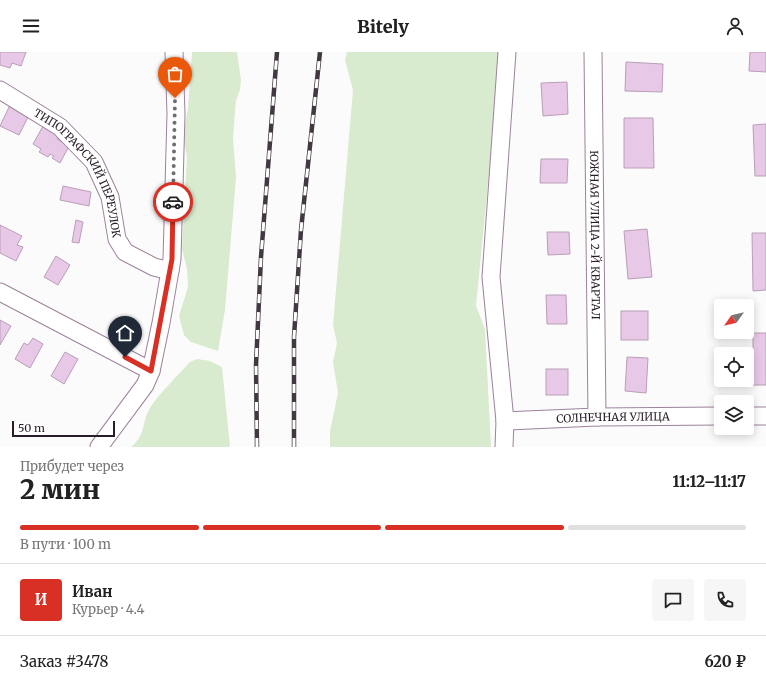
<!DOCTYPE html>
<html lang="ru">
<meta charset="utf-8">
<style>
body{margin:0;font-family:Merriweather,serif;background:#f6f6f6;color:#222;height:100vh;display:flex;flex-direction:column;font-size:15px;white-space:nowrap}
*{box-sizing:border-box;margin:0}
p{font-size:13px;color:#767676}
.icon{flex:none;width:22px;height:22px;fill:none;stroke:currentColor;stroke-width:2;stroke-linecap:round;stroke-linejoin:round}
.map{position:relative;height:395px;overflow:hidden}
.sheet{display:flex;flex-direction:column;background:#fff;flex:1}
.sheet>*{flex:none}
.needle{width:26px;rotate:236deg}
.buttons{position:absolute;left:714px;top:247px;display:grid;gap:8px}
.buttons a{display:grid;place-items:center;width:40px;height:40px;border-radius:4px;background:#fff;box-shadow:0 2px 10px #0003;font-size:20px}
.scale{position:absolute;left:12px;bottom:10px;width:103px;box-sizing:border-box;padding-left:4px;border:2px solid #281d27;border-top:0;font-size:11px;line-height:14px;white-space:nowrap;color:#281d27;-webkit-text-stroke:3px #fff;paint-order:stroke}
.pin{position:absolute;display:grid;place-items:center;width:34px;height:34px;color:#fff;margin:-41px -17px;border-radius:50% 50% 50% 0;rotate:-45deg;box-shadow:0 0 4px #0007}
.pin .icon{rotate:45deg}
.courier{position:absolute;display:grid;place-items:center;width:40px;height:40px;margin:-20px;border:3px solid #d93025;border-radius:50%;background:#fff;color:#222;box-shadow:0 1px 5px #0007}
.head em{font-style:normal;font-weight:800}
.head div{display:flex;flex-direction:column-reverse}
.head{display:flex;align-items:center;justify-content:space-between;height:68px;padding:0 20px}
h1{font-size:26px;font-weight:800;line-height:30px}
.bar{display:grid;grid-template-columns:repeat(4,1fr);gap:6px 4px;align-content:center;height:48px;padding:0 20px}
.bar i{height:5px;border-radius:3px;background:#e0e0e0}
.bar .active{background:#d93025}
.bar p{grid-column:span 4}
.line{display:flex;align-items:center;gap:10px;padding:0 20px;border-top:1px solid #e0e0e0}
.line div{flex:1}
.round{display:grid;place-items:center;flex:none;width:42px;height:42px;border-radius:4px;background:#f6f6f6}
header{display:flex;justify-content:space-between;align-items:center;height:52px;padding:0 20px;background:#fff;font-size:18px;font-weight:800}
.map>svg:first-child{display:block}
.green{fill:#d9ebcf}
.building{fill:#e7c8e6;stroke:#b99eb8}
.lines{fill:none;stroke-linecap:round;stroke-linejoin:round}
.minor-casing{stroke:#9c829b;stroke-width:19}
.minor{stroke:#fff;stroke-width:17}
.rail-casing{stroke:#423841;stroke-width:4.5}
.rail{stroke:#fff;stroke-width:3;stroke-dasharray:9;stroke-linecap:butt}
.done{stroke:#726b71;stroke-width:4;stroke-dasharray:0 7.2}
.route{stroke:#d93025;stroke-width:5}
.labels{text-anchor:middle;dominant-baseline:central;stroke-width:3;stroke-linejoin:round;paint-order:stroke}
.street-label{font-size:11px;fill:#281d27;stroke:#fff}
</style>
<header><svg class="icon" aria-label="menu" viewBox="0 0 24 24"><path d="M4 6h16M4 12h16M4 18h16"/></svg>Bitely<svg class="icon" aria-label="person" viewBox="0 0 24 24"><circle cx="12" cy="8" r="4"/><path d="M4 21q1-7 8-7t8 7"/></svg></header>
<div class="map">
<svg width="766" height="395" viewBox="0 0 766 395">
<rect width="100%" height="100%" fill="#fbfbfb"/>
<!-- green -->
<g class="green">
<path d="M192,0H237L241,28L240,38L236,48L233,86L236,126L225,258L218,299L191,290L184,283L179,264L188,235L187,217L182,197L187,104L183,85L188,56Z"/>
<path d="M347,0H501L476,254L485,277L491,395H330V379L338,341L333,310L337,291L333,273L353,38L345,8Z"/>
<path d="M197,307L210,309L222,315L230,395H131C146,382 141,375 148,360C152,349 181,320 190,310Z"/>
</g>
<!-- building -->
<g class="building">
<path d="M0,0H26L21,14L12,11L10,16L0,13Z"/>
<path d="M750,0H766V20L749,19Z"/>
<path d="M626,10L663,12L662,40L625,39Z"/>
<path d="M567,30L568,62L543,64L541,31Z"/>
<path d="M10,53L29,63L19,83L0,74Z"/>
<path d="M624,66H653L654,116H624Z"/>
<path d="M766,72V124H755L753,73Z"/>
<path d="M43,74L59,84L57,87L69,94L60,111L52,106L54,104L50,102L48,105L39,100L41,97L33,92Z"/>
<path d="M541,107H568L567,131H540Z"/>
<path d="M63,134L91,140L89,154L60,148Z"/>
<path d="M76,168L83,170L79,191L72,190Z"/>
<path d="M0,173L22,184L17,193L23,195L16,209L0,201Z"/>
<path d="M647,177L652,225L628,227L624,179Z"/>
<path d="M547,180H569L570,202L548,203Z"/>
<path d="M752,181H766V238L753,239Z"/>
<path d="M56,204L70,213L58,233L44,225Z"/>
<path d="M546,243H566L567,272H547Z"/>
<rect x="621" y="259" width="27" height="29"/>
<path d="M0,268L11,274L0,293Z"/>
<rect x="753" y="281" width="13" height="52"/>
<path d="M33,286L43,292L30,316L15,307L24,291L28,293Z"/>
<path d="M65,300L78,307L64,332L51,324Z"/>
<path d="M627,305L648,306L646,341L625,339Z"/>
<rect x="546" y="317" width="22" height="26"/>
</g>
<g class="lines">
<!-- minor casing -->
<g class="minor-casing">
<g id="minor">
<path id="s1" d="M593,0L597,365"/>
<path id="s2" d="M0,38L60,75L94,110L110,145L117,187L125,200L154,215L170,219"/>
<path d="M0,240L151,319"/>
<path d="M747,364H766"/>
<path id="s3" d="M505,369L597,365L721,364"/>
<path d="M99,395L145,333L151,319L161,271L172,207L176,62L174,0"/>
<path d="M504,395L505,369L491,225L507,0"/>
</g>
</g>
<!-- minor -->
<use href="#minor" class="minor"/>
<!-- rail casing -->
<g class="rail-casing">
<g id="rail">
<path d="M257,395L256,313L261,205L277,0"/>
<path d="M294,395V285L301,178L320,0"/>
</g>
</g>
<!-- rail -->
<use href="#rail" class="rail"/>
</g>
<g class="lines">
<!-- done -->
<path class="done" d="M173,150L175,46"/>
<!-- route -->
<path class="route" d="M125,305L151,319L172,207L173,150"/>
</g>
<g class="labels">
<!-- street labels -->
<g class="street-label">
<text stroke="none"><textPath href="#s2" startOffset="120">ТИПОГРАФСКИЙ ПЕРЕУЛОК</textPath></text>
<text stroke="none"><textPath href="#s1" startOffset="183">ЮЖНАЯ УЛИЦА 2-Й КВАРТАЛ</textPath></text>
<text stroke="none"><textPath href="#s3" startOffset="108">СОЛНЕЧНАЯ УЛИЦА</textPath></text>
</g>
</g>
</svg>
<div class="buttons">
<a><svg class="needle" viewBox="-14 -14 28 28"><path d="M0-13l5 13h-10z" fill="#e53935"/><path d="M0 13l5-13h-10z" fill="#767676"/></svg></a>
<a><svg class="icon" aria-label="locate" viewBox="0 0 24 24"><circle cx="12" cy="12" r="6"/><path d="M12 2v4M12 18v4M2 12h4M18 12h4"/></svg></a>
<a><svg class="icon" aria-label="layers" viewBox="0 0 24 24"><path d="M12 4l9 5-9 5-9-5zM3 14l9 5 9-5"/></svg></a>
</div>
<div class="scale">50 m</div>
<div class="pin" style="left:175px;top:46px;background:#ea580c"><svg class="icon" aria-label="bag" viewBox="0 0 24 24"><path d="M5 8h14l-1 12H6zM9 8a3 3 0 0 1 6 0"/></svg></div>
<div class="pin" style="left:125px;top:305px;background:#1f2937"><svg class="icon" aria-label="home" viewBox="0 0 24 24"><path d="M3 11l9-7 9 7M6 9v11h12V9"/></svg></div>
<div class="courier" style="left:173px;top:150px"><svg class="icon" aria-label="car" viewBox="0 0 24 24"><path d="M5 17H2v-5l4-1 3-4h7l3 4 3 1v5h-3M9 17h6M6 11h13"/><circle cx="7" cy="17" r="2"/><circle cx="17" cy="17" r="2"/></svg></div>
</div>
<section class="sheet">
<div class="head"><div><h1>2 мин</h1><p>Прибудет через</p></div><em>11:12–11:17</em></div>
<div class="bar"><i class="active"></i><i class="active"></i><i class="active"></i><i></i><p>В пути · 100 m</p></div>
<div class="line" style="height:72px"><b class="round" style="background:#d93025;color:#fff">И</b><div><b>Иван</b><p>Курьер · 4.4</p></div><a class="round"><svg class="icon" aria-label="chat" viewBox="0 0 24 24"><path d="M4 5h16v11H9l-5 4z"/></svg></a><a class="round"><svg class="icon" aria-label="phone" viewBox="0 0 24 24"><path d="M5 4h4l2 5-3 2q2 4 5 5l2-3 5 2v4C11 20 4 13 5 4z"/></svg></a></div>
<div class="line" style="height:52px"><div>Заказ #3478</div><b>620 ₽</b></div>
</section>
